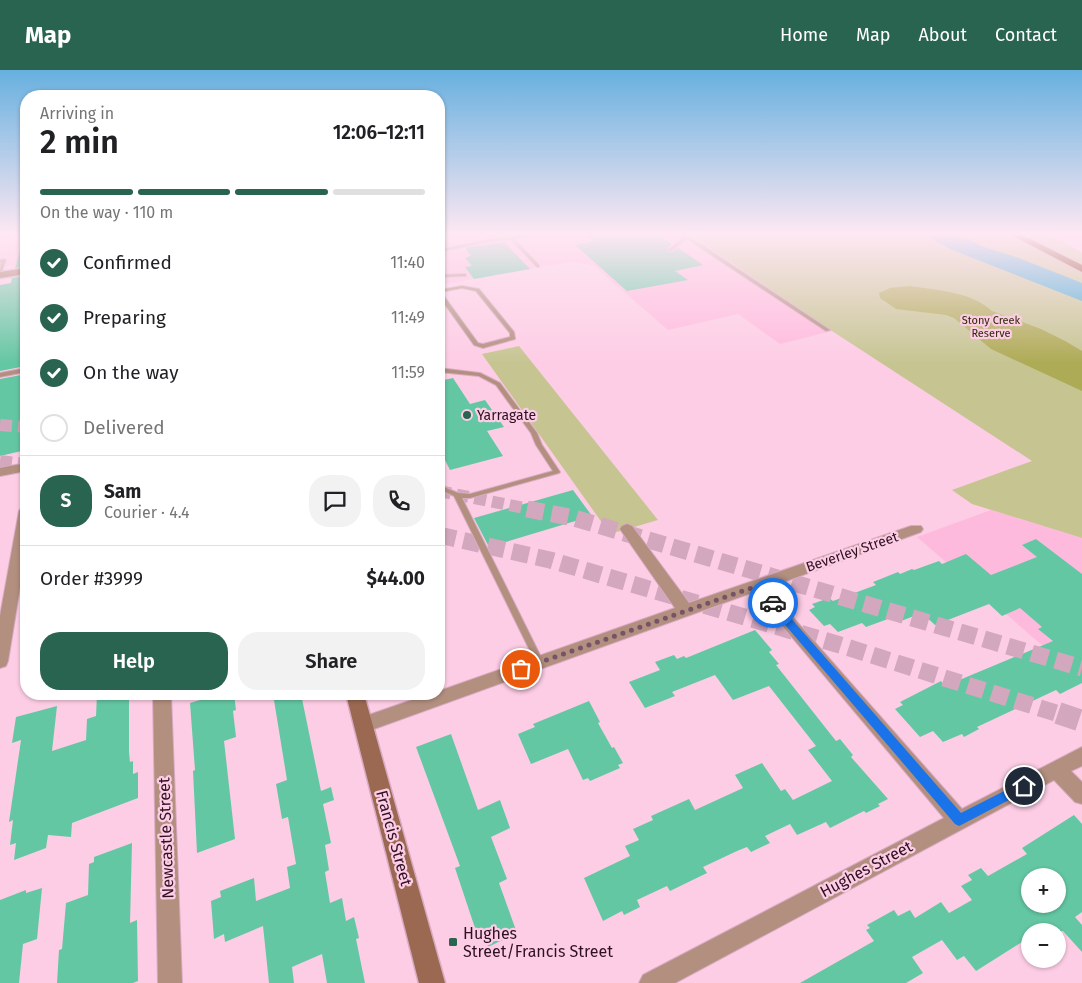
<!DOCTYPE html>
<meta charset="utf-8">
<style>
body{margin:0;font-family:"Fira Sans",sans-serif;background:#f2f2f2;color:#202124;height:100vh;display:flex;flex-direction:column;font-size:19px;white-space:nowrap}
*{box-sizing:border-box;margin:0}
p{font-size:16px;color:#757577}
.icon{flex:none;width:28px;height:28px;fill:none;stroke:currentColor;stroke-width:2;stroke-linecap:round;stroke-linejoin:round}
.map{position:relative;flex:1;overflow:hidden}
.drawer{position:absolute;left:20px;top:20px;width:425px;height:610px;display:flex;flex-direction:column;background:#fff;border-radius:20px;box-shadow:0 1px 4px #0004}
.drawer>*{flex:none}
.controls{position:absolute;left:1021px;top:798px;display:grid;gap:10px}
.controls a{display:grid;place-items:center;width:45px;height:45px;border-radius:50%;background:#fff;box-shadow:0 1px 4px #0004;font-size:25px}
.pin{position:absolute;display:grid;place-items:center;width:42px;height:42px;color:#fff;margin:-21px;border:2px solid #fff;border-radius:50%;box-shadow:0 1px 5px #0007}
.courier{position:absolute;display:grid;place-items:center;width:50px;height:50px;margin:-25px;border:4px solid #1a73e8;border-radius:50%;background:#fff;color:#222;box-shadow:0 1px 6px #0007}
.summary em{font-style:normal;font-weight:600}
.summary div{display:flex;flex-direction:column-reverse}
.summary{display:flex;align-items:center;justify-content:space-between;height:85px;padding:0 20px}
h1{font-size:32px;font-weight:600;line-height:38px}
.bar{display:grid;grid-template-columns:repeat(4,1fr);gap:8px 5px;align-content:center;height:60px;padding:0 20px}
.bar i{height:6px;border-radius:4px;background:#e0e0e0}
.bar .active{background:#28644f}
.bar p{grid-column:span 4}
.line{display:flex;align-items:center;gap:12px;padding:0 20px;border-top:1px solid #e0e0e0}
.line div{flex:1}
.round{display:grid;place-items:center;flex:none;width:52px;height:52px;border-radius:20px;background:#f2f2f2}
ol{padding:0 20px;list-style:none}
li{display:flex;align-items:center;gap:15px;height:55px}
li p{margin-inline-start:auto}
li .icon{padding:5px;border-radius:50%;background:#28644f;color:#fff;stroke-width:4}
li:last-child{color:#757577}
li i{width:28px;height:28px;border:2px solid #e0e0e0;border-radius:50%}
.cta{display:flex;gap:10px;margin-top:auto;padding:10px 20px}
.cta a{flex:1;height:58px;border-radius:20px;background:#28644f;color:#fff;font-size:20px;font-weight:600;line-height:58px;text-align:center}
.cta a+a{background:#f2f2f2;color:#202124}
header{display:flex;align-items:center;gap:30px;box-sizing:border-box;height:70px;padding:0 25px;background:#28644f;color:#fff}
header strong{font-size:24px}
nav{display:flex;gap:28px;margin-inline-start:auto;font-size:18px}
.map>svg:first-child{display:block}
.built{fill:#febadd}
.green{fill:#c6c592}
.forest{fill:#aeab56}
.water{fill:#46abd2}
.building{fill:#64c7a3;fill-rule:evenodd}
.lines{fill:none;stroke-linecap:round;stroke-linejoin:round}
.highway-tunnel-far2{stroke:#d3a7be;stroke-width:12;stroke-dasharray:12 6;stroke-linecap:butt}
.highway-tunnel-far1{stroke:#d3a7be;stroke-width:17;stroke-dasharray:17 8;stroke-linecap:butt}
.highway-tunnel{stroke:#d3a7be;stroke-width:22;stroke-dasharray:22 11;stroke-linecap:butt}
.lane-casing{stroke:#d8abc2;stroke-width:2}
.street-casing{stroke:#d8abc2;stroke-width:2}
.secondary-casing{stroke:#d8abc2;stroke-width:3}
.highway-casing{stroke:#d8abc2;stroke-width:3}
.lane{fill:#b28f7f;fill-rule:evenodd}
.street{fill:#b28f7f;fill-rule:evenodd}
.secondary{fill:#9b6951;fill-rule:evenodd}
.highway{fill:#793508;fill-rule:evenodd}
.route{fill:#1a73e8}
.done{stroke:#765366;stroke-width:5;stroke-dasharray:0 9}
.poi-dot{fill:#28644f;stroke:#fdcde5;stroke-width:2}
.labels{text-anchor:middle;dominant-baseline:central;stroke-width:4.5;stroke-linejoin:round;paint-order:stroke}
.far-park-label{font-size:11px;fill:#2e2c06;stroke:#fdcde5}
.poi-label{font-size:14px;fill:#2d1121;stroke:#fdcde5;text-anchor:start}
.street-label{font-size:14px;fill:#2d1121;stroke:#fdcde5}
.near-street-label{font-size:16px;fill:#2d1121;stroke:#fdcde5}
.near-poi-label{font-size:16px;fill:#2d1121;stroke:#fdcde5;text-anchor:start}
</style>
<header>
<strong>Map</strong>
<nav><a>Home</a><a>Map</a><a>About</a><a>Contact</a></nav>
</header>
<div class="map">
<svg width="1082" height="913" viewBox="0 0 1082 913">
<rect width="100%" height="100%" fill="#fdcde5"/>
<!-- built -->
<g class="built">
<path d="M0,165H26V194L0,198Z"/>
<path d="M477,165H691L832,261L780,274L738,244L668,260L593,195L570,192L439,215V172Z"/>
<path d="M991,440L1082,468V610L917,467Z"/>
</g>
<!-- green -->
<g class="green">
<path d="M691,165H1052L1082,183V468L972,434L952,420L1032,391L832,261Z"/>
<path d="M519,276L658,450L610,464L482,284Z"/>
</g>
<!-- forest -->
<path class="forest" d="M910,216C937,220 972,222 992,241L1041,259L1065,271L1082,281V321L991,279L954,248L946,245L896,239L880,228L879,223L890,218Z"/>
<!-- water -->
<path class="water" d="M925,165H960L984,177L1016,187L1082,213V231L950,179Z"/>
<!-- building -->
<g class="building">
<path d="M586,165H659L672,174L668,178V182H672L678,178L703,195L675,201L688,210L627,221L575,175L594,171Z"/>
<path d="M23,172L26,173V196L15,198Z"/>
<path d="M504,172L530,199L474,209L465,197L472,196L465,188L471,186L465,178Z"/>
<path d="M26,206V296L0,301V215L11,213L12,208Z"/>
<path d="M26,304V380L0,386V309Z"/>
<path d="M453,308L470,334L485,330L504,357L487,361L503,386L450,400L439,378V311Z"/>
<path d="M573,420L592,446L489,477L474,448Z"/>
<path d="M1036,469L1082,504V613L1060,624L1056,620L977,657L979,659L964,667L962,664L943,672L933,661L920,667L895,639L903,635L900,632L941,611L945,616L1053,571L1038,559L1042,557L1020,538L1002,546L989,534L935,555L922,543L901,551L896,546L866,557L862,553L838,562L830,554L824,556L809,540L815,537L812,534L829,528L833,531L876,515L873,512L898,502L900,504L912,499L914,500L939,491L942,494L966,484L991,505L1037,487L1022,475Z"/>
<path d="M755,560L772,580L769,582L779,594L776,595L836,671L840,669L853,685L851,687L888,729L878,734L880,736L866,743L864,741L830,758L826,752L797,765L790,754L765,766L770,773L751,782L747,777L737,781L703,797L707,803L670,821L667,816L637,830L640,837L624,845L622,841L603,851L584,808L630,786L625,776L639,770L633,759L653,750L651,746L689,729L695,740L743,718L735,705L762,693L781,721L785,719L793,730L832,711L808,680L816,676L769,616L733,630L715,605L672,622L675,626L645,638L629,612L660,600L655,592L674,585L677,589L684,586L686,588Z"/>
<path d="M97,624H129V682L130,692L133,691V704L138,702V728L72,753L71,767L48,765L46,778L14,790L16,773L10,775L13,750L9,752L21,670L12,673L16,647L57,636L52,681L86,670L87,649L96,646Z"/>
<path d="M220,624H234L236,640L233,641L236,667L224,671L235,769L197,783L193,701L195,700L190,633Z"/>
<path d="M273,624H301L321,721L331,717L334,730L323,734L331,773L325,775L329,800L325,802L330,833L342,828L346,851L354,847L359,868L356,869L365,913H327L322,884L292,897L294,913H269L263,856L225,872L224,864L214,869L211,831L221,827L220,821L254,808L256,831L290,818L287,797L296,794L288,747L282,749L276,714L287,710Z"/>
<path d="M589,631L600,652L598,653L612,678L614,677L623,693L618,695L620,698L590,711L588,708L583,710L568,679L531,694L518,664L535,657L533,654Z"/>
<path d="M451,664L478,740L500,730L510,758L491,767L507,809L499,813L517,863L488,877L483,861L477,864L455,798L460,796L416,677Z"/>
<path d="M1074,745L1082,754V842L1075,847L1082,855V882L1063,861H1030V867L976,901L964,886L957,890L942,870L912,887L923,903L906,913H800L874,871L866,860L870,858L867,855L894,840L898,846L910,840L915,848L941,832L949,843L972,830L961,816L972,810L968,805L981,798L988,806L1027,784L1022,778ZM1030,806H1058V834H1030Z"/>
<path d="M132,773L130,853L137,850L138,911L133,913H57L59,880L62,879L66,833L88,825L89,794L94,792V787Z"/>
<path d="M42,818L37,869L23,874L19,913H0V830L26,820V823Z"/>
</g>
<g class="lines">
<!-- highway-tunnel-far2 -->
<g class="highway-tunnel-far2">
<path d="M0,355L26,357"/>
<path d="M0,391L26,394"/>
<path d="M439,421L534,440"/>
</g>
<!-- highway-tunnel-far1 -->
<g class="highway-tunnel-far1">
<path d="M527,439L574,448L1082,598"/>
<path d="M439,465L550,490L840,575L1062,645"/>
</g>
<!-- highway-tunnel -->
<path class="highway-tunnel" d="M1058,643L1082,651"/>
<!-- lane casing -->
<g class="lane-casing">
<g id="lane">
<path d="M521,165H534L514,169L539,195V197H537L510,169L486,172L439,182V180L486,170Z"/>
<path d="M682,165H687L830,260L826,261L687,169L671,181H669V179L684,167Z"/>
<path d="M4,189L6,190L2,201L0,202L1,192H0V190Z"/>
<path d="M464,204H466V206L439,207V205Z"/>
<path d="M462,216L479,219L514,262L515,268V269L483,278L474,275L439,226V220ZM462,218L476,221L510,263V267L483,274L478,273L441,222Z"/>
<path d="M26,298V302L0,307V303Z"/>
<path d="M439,298L480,303L500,313L537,363L542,375L560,402L559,403L470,428H462L544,593L543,595L540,596L537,595L454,426L439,419V415L458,423L470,424L553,401L536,375L531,363L496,315L479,306L439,302Z"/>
</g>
</g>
<!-- street casing -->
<g class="street-casing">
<g id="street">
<path d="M26,393V401L0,406V398Z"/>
<path d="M26,436V481L8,591L6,596L0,598V546L19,441L21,438Z"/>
<path d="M627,454L632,456L689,533L911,456H921L923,459L921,462L767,518L962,739L1082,677V696L1071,701L1082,712V734L1075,732L1054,710L675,913H639L643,905L944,748L754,522L363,663L357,661L354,655L357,649L429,624H439V621L675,538L620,459L622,456Z"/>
<path d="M153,624H171L182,913H158Z"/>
</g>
</g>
<!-- secondary casing -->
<g class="secondary-casing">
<g id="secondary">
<path d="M26,198V204L0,208V202Z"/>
<path d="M346,624H364L445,913H419Z"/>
</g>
</g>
<!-- highway casing -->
<g class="highway-casing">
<path id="highway" d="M1011,165H1022L1082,195V202Z"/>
</g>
<!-- lane -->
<use href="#lane" class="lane"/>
<!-- street -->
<use href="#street" class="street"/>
<!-- secondary -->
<use href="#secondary" class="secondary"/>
<!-- highway -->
<use href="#highway" class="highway"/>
</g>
<!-- sky -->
<linearGradient id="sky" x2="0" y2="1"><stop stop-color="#67b0df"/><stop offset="0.56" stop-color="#fee8f3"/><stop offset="1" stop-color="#fee8f3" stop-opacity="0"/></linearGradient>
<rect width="1082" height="293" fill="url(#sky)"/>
<!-- route -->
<path class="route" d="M773,530L776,531L961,743L1024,711L1028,712L1030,716L1028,720L963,754L959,756L955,754L769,536L768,533Z"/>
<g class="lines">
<!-- done -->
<path class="done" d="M521,599L757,516L773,533"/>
</g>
<!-- markers -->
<g class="poi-dot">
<circle cx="467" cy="345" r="5"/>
<rect x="448" y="867" width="10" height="10" rx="2.5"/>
</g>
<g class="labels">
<!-- far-park labels -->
<g class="far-park-label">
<text x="991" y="250">Stony Creek<tspan x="991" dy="13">Reserve</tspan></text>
</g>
<!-- poi labels -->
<g class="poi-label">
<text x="477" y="345">Yarragate</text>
</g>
<!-- street labels -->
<g class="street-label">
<text transform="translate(852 482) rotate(-19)">Beverley Street</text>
</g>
<!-- near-street labels -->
<g class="near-street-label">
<text transform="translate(166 768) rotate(-92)">Newcastle Street</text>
<text transform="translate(394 768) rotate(75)">Francis Street</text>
<text transform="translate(866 799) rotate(-28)">Hughes Street</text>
</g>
<!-- near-poi labels -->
<g class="near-poi-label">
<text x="463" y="863">Hughes<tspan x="463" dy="18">Street/Francis Street</tspan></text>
</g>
</g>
</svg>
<div class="controls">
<a>+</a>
<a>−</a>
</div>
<div class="pin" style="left:521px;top:599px;background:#ea580c"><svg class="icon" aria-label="bag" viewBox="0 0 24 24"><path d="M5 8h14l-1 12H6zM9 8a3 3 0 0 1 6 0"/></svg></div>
<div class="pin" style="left:1024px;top:716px;background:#1f2937"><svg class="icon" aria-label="home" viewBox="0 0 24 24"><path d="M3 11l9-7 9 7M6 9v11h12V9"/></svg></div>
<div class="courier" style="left:773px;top:533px"><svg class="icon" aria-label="car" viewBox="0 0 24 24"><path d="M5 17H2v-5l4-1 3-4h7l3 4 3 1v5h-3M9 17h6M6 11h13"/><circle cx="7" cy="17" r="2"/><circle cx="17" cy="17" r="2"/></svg></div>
<section class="drawer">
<div class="summary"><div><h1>2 min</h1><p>Arriving in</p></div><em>12:06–12:11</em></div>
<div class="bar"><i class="active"></i><i class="active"></i><i class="active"></i><i></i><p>On the way · 110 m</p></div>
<ol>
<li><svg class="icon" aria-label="check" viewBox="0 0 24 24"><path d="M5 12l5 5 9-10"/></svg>Confirmed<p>11:40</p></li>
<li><svg class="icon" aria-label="check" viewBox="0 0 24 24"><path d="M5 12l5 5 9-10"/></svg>Preparing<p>11:49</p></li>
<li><svg class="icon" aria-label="check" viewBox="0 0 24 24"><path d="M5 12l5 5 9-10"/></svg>On the way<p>11:59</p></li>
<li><i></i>Delivered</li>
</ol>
<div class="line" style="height:90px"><b class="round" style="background:#28644f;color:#fff">S</b><div><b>Sam</b><p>Courier · 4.4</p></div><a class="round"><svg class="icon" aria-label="chat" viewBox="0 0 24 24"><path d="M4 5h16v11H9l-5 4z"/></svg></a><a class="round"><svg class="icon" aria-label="phone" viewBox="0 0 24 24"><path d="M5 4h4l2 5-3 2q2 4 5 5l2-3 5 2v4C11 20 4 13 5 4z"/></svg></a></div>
<div class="line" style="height:65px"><div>Order #3999</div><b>$44.00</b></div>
<div class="cta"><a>Help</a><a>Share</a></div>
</section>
</div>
